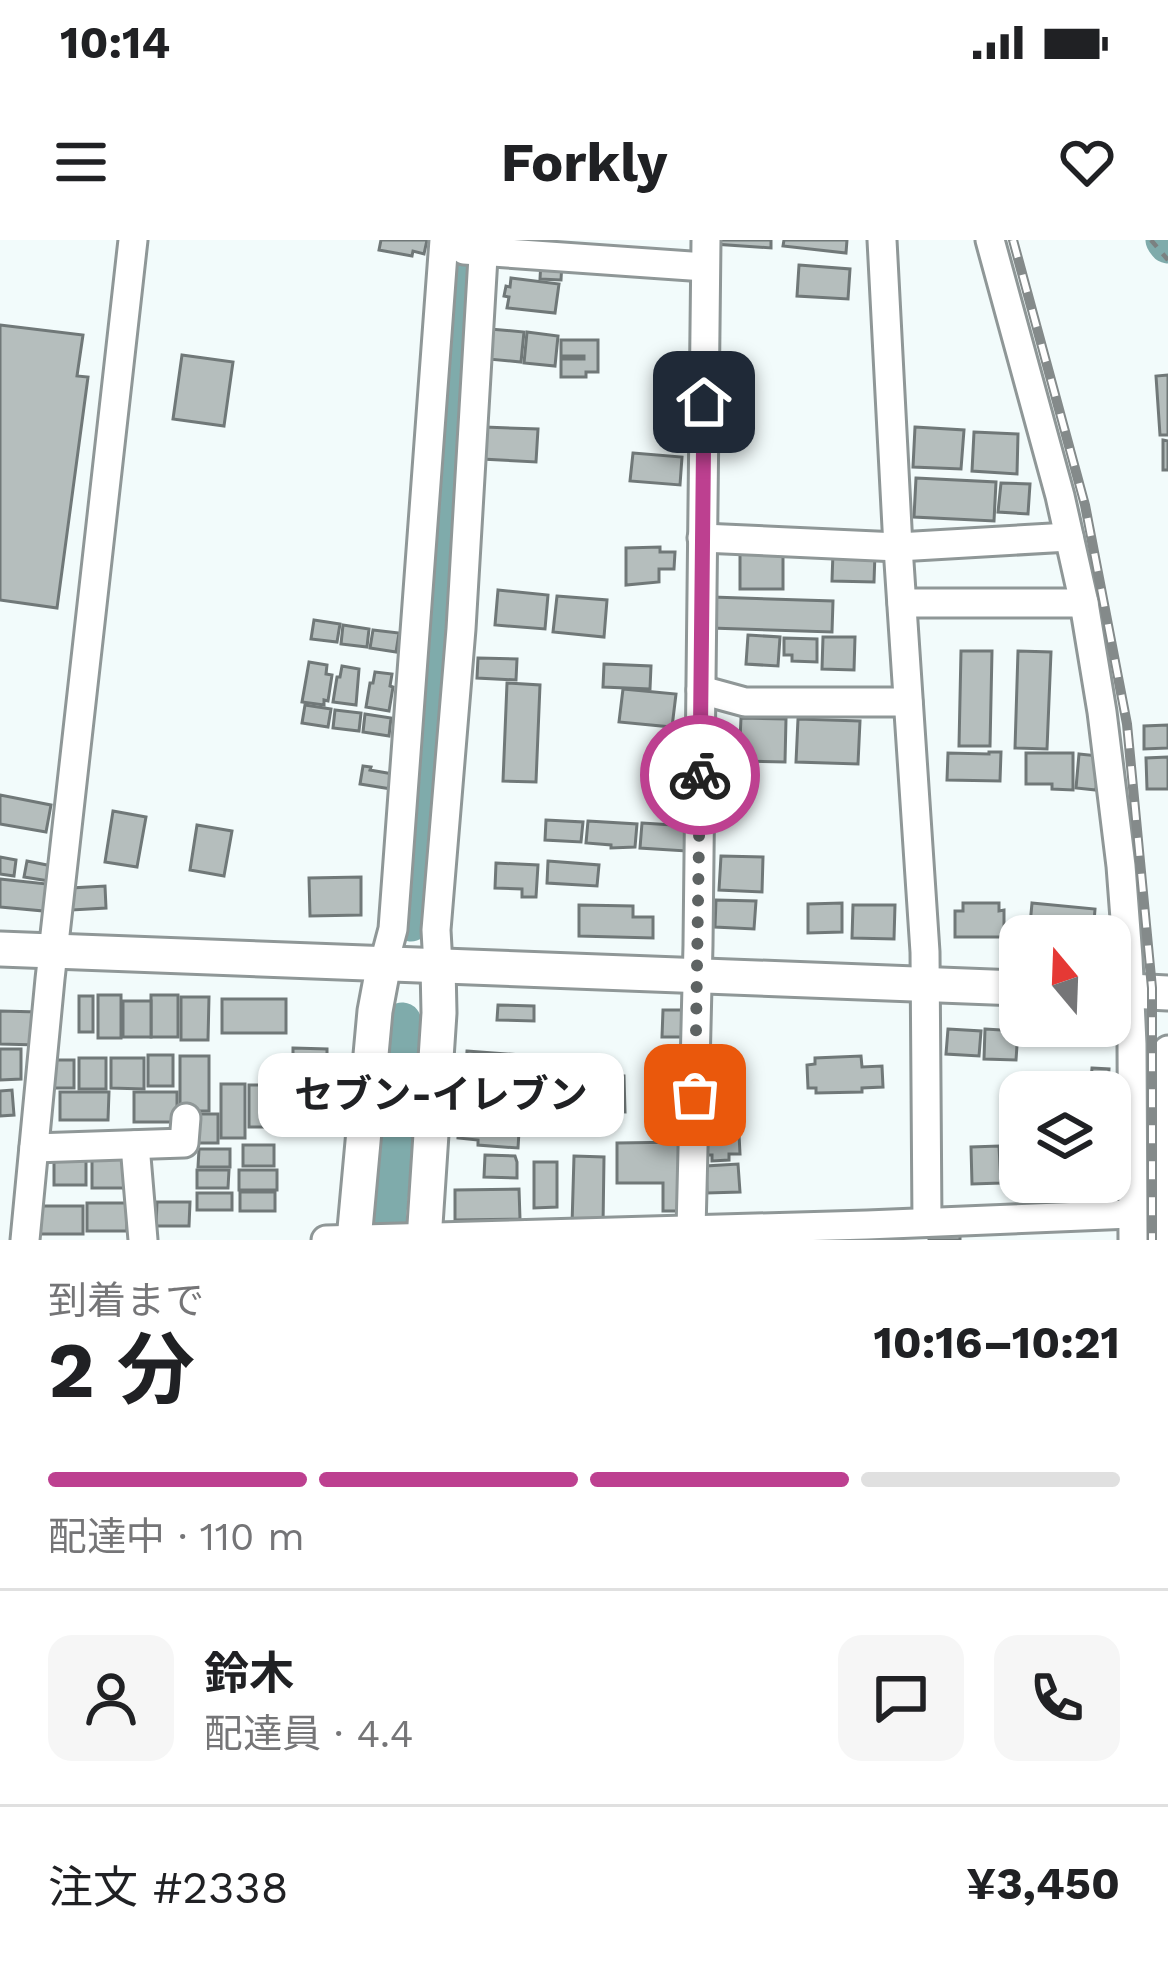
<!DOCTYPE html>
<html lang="ja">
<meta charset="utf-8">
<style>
body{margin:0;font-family:"Work Sans","Noto Sans JP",sans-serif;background:#f6f6f6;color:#202124;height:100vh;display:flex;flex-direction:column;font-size:45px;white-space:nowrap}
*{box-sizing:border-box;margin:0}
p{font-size:39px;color:#757577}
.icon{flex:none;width:66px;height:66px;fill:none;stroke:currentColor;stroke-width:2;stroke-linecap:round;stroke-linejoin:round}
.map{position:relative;height:1000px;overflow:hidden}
.details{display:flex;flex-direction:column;background:#fff;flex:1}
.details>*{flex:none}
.needle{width:78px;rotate:341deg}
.fabs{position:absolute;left:999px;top:675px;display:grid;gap:24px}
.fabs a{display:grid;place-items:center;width:132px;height:132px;border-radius:24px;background:#fff;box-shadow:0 3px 9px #0004;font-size:60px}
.pin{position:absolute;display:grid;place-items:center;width:102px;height:102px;color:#fff;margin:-51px;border-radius:24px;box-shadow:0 6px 18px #0006}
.courier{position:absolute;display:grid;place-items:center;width:120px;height:120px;margin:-60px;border:9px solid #bd4090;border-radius:50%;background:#fff;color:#222;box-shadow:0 3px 15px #0007}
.bubble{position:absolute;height:84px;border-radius:24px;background:#fff;box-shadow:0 3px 9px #0004;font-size:39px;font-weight:700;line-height:84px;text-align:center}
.overview em{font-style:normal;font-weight:700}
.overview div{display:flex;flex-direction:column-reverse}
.overview{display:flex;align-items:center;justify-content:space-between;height:204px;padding:0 48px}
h1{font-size:78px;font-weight:700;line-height:90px}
.bar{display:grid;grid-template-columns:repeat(4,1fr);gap:18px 12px;align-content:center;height:144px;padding:0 48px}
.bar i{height:15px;border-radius:9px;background:#e0e0e0}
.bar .selected{background:#bd4090}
.bar p{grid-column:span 4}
.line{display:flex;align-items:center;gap:30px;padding:0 48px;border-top:3px solid #e0e0e0}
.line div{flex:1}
.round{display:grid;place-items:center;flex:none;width:126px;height:126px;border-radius:24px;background:#f6f6f6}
.status{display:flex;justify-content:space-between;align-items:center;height:84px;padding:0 60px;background:#fff;direction:ltr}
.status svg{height:33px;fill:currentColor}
header{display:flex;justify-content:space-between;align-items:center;height:156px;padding:0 48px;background:#fff;font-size:54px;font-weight:700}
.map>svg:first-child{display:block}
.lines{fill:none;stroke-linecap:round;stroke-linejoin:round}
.stream{stroke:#5d7d7d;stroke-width:6}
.river{stroke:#7fabab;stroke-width:39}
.building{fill:#b5bebd;stroke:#707878;stroke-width:3}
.minor-casing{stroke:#8f9797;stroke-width:33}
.tertiary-casing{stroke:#8f9797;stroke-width:39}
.path{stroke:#7b8181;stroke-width:4.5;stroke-dasharray:9 9;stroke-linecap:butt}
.minor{stroke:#fff;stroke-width:27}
.tertiary{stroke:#fff;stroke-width:33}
.rail-casing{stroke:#848a8a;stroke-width:10}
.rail{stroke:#fff;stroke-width:6;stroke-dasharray:18;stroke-linecap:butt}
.done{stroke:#5e6363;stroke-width:12;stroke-dasharray:0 21.6}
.route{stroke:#bd4090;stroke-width:15}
</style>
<div class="status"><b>10:14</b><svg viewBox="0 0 49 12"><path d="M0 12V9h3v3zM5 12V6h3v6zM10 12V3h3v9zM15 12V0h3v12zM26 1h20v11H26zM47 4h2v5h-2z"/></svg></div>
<header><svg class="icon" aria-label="menu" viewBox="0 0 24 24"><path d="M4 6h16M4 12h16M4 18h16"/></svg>Forkly<svg class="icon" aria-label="heart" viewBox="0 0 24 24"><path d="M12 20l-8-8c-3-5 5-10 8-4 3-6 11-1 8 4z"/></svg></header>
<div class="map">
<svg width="1168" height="1000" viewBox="0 0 1168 1000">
<rect width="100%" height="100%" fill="#f2fbfb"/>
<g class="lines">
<!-- stream -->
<g class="stream">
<path d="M423,682L450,351"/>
<path d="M399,988L417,783"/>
</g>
<!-- river -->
<g class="river">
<path d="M1165,0L1168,4"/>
<path d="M411,682L444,277L461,0"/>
<path d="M385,1000L402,782"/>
</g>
</g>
<!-- building -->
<g class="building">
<path d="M381,0H427L424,14L413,11L412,16L379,10Z"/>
<path d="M714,0H771V8L714,4Z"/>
<path d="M784,0H847L846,13L783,6Z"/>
<path d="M541,21L562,22L561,40L540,39Z"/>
<path d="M799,25L850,29L848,59L797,56Z"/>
<path d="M511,38L559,44L555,73L507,68L509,57L504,56L506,46L510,47Z"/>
<path d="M0,85L83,95L77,136L88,137L57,368L0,360Z"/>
<path d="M490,89L524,92L521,122L488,119Z"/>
<path d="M527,92L558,96L555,126L524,123Z"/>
<path d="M561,100H598V132H586V137H561V119H584V116H561Z"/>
<path d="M182,115L233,122L224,186L173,179Z"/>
<path d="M1168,135V195H1160L1156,136Z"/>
<path d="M484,187L538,189L536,222L482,219Z"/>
<path d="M915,187L964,190L961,229L913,227Z"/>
<path d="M974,192L1018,194L1017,234L972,231Z"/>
<path d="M1163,200L1168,201V230H1163Z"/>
<path d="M633,213L682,217L680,245L630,241Z"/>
<path d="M916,238L996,242L994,281L914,277Z"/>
<path d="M1001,243L1030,244L1028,274L998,272Z"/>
<path d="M660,307V312H675L674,329H659V342L626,345V308Z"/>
<path d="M833,312L875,313L874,342L832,341Z"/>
<rect x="740" y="313" width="43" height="36"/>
<path d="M498,350L548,355L545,389L495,385Z"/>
<path d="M557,356L607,360L604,397L553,392Z"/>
<path d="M712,357L833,361L832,392L711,388Z"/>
<path d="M314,380L340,384L337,402L311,399Z"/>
<path d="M343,385L369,389L367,407L341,404Z"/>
<path d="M373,390L399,393L396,412L370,408Z"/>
<path d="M748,395L780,397L778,426L746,424Z"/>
<path d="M823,397H855L854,430L822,429Z"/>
<path d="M784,398L817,399V422L792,421V415H784Z"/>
<path d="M961,411H992L990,506H959Z"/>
<path d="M1018,411L1051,412L1047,509L1015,508Z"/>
<path d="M478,418L517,419L516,440L477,438Z"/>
<path d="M309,422L327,425L326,434L332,435L328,461L324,460V465L302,462Z"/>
<path d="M604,424L651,426L650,449L603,447Z"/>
<path d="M342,426L359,429L356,465L333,462L337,437H340Z"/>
<path d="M375,432L392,434L390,446L393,447L389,471L366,467L370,443H373Z"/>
<path d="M507,443L540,445L536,542L503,541Z"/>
<path d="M623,449L676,454L672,487L619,482Z"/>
<path d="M305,465L331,469L328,487L302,483Z"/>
<path d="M335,470L361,473L359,491L333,488Z"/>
<path d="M365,474L391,478L389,496L363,492Z"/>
<path d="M741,478L786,479L785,522L739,521Z"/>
<path d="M798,479L860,481L858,524L796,522Z"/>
<path d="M1168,485V508L1144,509V486Z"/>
<path d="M989,512H1001L1000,541L947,540L948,513L989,514Z"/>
<path d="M1026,513H1073V550L1052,549V544H1026Z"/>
<path d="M1079,514L1099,516L1096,550L1076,548Z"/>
<path d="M1168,517V549H1147L1146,518Z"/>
<path d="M363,526L371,527L370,530L393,534L391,549L360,544Z"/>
<path d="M0,555L51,565L46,592L0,584Z"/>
<path d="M113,571L146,577L137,627L105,622Z"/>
<path d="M546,580L583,582L581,602L545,600Z"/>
<path d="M588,581L637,584L635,607L611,608V605L586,603Z"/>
<path d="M642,583L688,586L686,611L640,608Z"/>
<path d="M197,585L232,591L224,636L190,630Z"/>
<path d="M721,616L763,617L762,652L719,650Z"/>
<path d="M0,617L16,620L14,636L0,634Z"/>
<path d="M27,621L52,626L49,641L24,637Z"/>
<path d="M548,621L599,625L597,646L547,643Z"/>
<path d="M496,623L538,625L536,657H522V649L495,648Z"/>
<path d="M361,637V675L310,676L309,638Z"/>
<path d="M0,639L47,644L44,671L0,667Z"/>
<path d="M105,646L106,668L72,670L71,648Z"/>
<path d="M716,660L756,661L754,689L715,687Z"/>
<path d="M842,663V692L808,693V664Z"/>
<path d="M963,663H999V671L1004,670V697H955V671H963Z"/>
<path d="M1032,663L1095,669L1093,696H1029Z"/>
<path d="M579,665L633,666V677H653V698L579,696Z"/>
<path d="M853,665H895L894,699L852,698Z"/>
<rect x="98" y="755" width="23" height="43"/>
<rect x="151" y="755" width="27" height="42"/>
<rect x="79" y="756" width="14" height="36"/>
<path d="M181,757H209L208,800H181Z"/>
<rect x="222" y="759" width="64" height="34"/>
<rect x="123" y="761" width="28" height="36"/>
<path d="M498,765L534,766V781L497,780Z"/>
<path d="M663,770H689L688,797H662Z"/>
<path d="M0,771L39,772L38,805L0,804Z"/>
<path d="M948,789L981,791L979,816L946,814Z"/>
<path d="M985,789L1018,791L1016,820L984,819Z"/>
<path d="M293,808L327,809V833H293Z"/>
<path d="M0,809H21V839L0,840Z"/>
<path d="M467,811L521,815L517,861L494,859L495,849L479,848L480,843L465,842Z"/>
<rect x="148" y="815" width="25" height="31"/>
<rect x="180" y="816" width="29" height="55"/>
<path d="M861,816L862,827L882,826L883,847L862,848V852L816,853V848H808L807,825L815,824V818Z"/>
<rect x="79" y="818" width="27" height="31"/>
<path d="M111,818H144V849L111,848Z"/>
<rect x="50" y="820" width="24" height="28"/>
<path d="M1092,828L1109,829L1108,852H1090Z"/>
<path d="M549,832L624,836L625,872L553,869V858H547Z"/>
<rect x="221" y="844" width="24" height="54"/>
<rect x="277" y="844" width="23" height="48"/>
<rect x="307" y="844" width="25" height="43"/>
<rect x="249" y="845" width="23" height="42"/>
<path d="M704,849L744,851L743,880L702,878Z"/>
<path d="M12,850L14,875L0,876V851Z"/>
<path d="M60,852H109L108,880H60Z"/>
<rect x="134" y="852" width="43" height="30"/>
<path d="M460,861L488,863L487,873L520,876L518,908L478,905V900L458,898Z"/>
<rect x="195" y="874" width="23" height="29"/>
<path d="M739,894L740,914H729V920L712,921V915H701V896Z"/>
<path d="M685,902V971H663V943H617V903Z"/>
<path d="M1020,904V942H1028L1008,945L1003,906Z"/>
<rect x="243" y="905" width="31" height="21"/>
<path d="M999,906L1001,943L972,944L971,907Z"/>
<path d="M199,909H230V927H198Z"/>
<path d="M54,915L86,916V945H54Z"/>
<rect x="92" y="915" width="39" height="33"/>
<path d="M485,915L515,916L517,922V938L484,937Z"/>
<path d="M574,916L604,917L603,986L572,985Z"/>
<path d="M534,922H557V967L534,968Z"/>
<path d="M738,924L740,952L707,953L706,926Z"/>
<path d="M197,930H229L228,948H197Z"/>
<rect x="239" y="930" width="38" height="20"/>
<path d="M519,949L520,979L455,980V950Z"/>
<rect x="240" y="952" width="35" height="19"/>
<rect x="197" y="953" width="35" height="17"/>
<path d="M157,962H190L189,986H156Z"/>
<rect x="87" y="963" width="40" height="28"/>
<rect x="40" y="966" width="43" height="28"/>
<rect x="929" y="994" width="31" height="6"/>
</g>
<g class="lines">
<!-- minor casing -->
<g class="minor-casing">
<g id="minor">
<path d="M882,0L898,307L925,712L927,982"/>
<path d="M990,0L1060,256L1084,363L1102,472L1121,626L1128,718L1132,804L1133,1000"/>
<path d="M464,10L705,27"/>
<path d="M702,298L898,307L1069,297"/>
<path d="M902,363H1084"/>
<path d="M701,450L745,462H908"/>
<path d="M384,723L393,689L444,0"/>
<path d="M438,726L436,690L461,389L484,0"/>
<path d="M135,905L143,1000"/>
<path d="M34,908L184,903L186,878"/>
<path d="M691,990L698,705L706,0"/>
<path d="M25,1000L50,739L133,0"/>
<path d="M326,1000L867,985L1131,974"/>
<path d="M1166,1000L1168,810"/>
</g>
</g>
<!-- tertiary casing -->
<g class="tertiary-casing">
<g id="tertiary">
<path d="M0,709L1020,748"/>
<path d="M1110,750L1168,753"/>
<path d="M354,1000L375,771L384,723"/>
<path d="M424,1000L439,773L438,726"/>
</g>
</g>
<!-- path -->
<path class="path" d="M1151,0L1168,20"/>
<!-- minor -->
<use href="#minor" class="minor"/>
<!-- tertiary -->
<use href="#tertiary" class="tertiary"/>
<!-- rail casing -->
<g class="rail-casing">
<path id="rail" d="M1013,0L1085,265L1127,484L1152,748V1000"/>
</g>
<!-- rail -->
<use href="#rail" class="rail"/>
</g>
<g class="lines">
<!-- done -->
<path class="done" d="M695,855L700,535"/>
<!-- route -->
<path class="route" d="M700,535L704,162"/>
</g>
</svg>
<div class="fabs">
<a><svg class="needle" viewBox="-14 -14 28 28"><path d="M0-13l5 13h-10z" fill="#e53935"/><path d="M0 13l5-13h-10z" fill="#757577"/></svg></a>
<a><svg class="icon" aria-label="layers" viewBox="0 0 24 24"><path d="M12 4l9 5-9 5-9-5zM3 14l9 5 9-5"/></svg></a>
</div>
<div class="pin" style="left:695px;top:855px;background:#ea580c"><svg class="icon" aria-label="bag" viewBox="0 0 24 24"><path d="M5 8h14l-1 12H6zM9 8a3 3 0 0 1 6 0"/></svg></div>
<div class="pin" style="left:704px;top:162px;background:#1f2937"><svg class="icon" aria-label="home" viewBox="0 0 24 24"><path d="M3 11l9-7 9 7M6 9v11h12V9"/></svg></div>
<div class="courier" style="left:700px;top:535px"><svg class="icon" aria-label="bike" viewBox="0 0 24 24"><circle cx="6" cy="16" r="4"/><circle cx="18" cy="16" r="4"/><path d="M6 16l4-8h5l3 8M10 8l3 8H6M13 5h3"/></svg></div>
<div class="bubble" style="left:258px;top:813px;width:366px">セブン-イレブン</div>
</div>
<section class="details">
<div class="overview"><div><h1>2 分</h1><p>到着まで</p></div><em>10:16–10:21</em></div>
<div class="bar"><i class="selected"></i><i class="selected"></i><i class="selected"></i><i></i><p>配達中 · 110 m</p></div>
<div class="line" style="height:216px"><a class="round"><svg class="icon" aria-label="person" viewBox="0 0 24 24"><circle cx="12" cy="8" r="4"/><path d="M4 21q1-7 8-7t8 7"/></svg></a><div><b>鈴木</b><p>配達員 · 4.4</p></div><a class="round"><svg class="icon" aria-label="chat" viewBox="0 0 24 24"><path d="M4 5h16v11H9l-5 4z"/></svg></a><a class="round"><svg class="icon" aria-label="phone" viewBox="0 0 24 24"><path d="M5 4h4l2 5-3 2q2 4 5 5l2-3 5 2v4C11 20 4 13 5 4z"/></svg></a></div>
<div class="line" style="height:156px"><div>注文 #2338</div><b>¥3,450</b></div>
</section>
